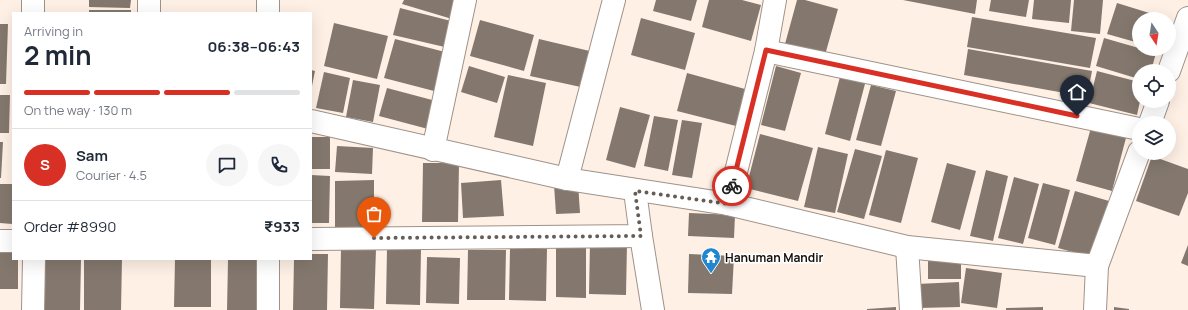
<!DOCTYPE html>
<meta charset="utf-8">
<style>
body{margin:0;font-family:Manrope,sans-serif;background:#f6f6f7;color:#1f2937;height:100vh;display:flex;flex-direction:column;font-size:15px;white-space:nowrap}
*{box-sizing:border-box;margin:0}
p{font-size:13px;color:#747a83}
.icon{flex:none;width:22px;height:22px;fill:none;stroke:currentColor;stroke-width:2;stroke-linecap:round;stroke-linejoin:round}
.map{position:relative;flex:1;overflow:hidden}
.sheet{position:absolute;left:12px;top:12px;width:300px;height:248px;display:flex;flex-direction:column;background:#fff;border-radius:0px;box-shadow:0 4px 16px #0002}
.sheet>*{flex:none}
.needle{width:26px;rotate:168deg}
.controls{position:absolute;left:1132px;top:12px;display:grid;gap:8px}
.controls a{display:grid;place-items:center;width:44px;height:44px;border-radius:50%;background:#fff;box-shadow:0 4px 16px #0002;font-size:20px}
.pin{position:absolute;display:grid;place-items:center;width:34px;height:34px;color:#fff;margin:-41px -17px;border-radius:50% 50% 50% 0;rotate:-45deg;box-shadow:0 0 4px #0007}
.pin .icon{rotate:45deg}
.courier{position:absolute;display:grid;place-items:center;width:40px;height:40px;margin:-20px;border:3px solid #d93025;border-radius:50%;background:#fff;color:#222;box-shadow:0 1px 5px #0007}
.overview em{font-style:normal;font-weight:700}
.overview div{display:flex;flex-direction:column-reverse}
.overview{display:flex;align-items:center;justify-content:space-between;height:68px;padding:0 12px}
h1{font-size:26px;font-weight:700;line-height:30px}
.bar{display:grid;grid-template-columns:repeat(4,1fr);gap:6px 4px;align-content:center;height:48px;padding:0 12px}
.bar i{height:5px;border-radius:3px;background:#e0e1e3}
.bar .on{background:#d93025}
.bar p{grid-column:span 4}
.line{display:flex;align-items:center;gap:10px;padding:0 12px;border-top:1px solid #e0e1e3}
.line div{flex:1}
.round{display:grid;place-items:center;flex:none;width:42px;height:42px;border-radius:21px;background:#f6f6f7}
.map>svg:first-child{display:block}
.building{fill:#84786e}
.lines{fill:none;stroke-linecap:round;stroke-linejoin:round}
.street-casing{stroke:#9f9289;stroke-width:24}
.street{stroke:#fff;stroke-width:22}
.done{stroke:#655e57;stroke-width:4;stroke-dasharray:0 7.2}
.route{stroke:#d93025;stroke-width:5}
.labels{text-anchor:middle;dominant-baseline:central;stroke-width:3;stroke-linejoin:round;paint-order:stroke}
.poi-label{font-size:12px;font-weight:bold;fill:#130f0b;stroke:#fff;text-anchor:start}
</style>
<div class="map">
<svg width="1188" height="310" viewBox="0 0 1188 310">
<rect width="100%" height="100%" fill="#fef0e5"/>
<!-- building -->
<g class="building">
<path d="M89,0H131L130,8L89,7Z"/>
<path d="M404,0H458L452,19L402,4Z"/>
<path d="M656,0H697L691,21L653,11Z"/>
<path d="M709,0H742L761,5L751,41L702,27Z"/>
<path d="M797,0H805L838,9L825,55L785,44Z"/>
<path d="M903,0H977L975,14Z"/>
<path d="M991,0H1029L1026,17L989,11Z"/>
<path d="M1034,0H1071L1069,23L1032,19Z"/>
<path d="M1074,0H1103L1100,34L1071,31Z"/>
<path d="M1117,3L1159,16L1158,19H1139V43L1107,34Z"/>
<path d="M400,8L455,22L449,48L393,35Z"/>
<rect x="89" y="10" width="42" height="3"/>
<path d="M972,17L1096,38L1090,68L967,47Z"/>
<path d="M641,18L695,33L685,70L631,55Z"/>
<path d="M480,20L534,35L524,71L470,56Z"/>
<path d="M334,23L388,36L377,79L324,66Z"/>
<path d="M0,24H8L6,84H0Z"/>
<path d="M1104,38L1156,53L1151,71H1139V79L1096,66Z"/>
<path d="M395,39L445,52L434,91L384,78Z"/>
<path d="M539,39L598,53L590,89L530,76Z"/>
<path d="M968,49L1092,71L1087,97L964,75Z"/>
<path d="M469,66L505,77L497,103L461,92Z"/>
<path d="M776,66L801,73L785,131L761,125Z"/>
<path d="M311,70L315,71L312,86H311Z"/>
<path d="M1097,71L1139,82V101H1140L1137,115L1089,103Z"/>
<path d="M324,72L350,78L343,113L316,108Z"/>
<path d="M687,73L745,89L736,126L677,111Z"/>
<path d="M841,73L866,80L850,141L825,134Z"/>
<path d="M508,75L546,83L533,146L494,137Z"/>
<path d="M353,80L380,85L373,122L346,117Z"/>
<path d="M871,85L896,91L881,146L856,140Z"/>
<path d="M387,88L436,101L428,129L379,116Z"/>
<path d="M0,95H10L9,133H0Z"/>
<path d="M620,107L650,115L635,168L606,160Z"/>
<path d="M654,116L678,120L668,171L644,166Z"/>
<path d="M682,120L702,123L692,178L672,175Z"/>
<path d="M1092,124L1127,134L1112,191L1076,181Z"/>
<path d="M760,134L813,148L798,201L746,188Z"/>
<rect x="311" y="137" width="19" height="32"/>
<path d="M0,142H3L1,178H0Z"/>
<path d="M337,146L373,148L372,174L335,172Z"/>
<path d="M818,147L848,154L835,213L804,207Z"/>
<path d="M855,149L882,156L864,219L837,212Z"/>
<path d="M886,150L918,158L901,223L869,215Z"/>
<path d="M1152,156L1188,169V193L1179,216L1136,201Z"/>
<path d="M423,163H459L458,222H422Z"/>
<path d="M947,163L976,171L960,230L931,222Z"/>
<path d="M986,170L1008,176L993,241L970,236Z"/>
<path d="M311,175L330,176L329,223H311Z"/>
<path d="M1014,177L1039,184L1023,244L998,238Z"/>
<path d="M374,180V227L335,228V181Z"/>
<path d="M501,180L504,216L463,218L461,183Z"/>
<path d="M578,183L580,213L556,214L554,185Z"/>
<path d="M1043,183L1070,190L1055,245L1028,238Z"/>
<path d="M0,184H13L12,224L0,223Z"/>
<path d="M1075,191L1109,201L1091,257L1058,248Z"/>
<path d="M689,213L735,215L734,238L688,236Z"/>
<path d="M590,243L627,244L626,295L589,294Z"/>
<path d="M1188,245V266L1181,263Z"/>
<path d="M341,248L376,249L374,309L340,308Z"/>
<path d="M387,248L421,249L420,305L386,304Z"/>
<path d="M556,248H586V298L556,297Z"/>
<path d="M510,249H547L546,301L509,300Z"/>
<path d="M468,250H506L505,300H467Z"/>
<path d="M0,252H13V259H18V289H0Z"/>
<path d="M311,254H328L327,310H293L294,259H311Z"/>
<path d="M689,254L734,256L732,294L688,293Z"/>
<path d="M427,257L460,258L459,304L426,303Z"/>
<path d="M42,259H81L80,310H41Z"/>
<path d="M84,259H122L121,310H84Z"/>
<path d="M175,259H211V307H174Z"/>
<rect x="928" y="259" width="33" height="20"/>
<path d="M228,260H259L258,310H227Z"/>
<path d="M966,268L1002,273L997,308L961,303Z"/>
<path d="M959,282L960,307L918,308L917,284Z"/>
<path d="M896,307V310H867V309Z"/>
<path d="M1043,307V310H1006V308Z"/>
<path d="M1114,307L1129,309V310H1114Z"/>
</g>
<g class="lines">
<!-- street casing -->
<g class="street-casing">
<g id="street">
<path d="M33,0V13"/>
<path d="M149,0V13"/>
<path d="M268,13V0"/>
<path d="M766,51L1139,129"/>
<path d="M1169,71L1188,18"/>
<path d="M311,121L567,179L728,204L907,247L1097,266"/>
<path d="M1150,123L1158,101"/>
<path d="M433,150L465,0"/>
<path d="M567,179L614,0"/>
<path d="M728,204L766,51L775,0"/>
<path d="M641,236L653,310"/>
<path d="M311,239L641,236L635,191"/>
<path d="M0,241H13"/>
<path d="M907,247L911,310"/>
<path d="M268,259V310"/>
<path d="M33,310L34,259"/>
<path d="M1095,310L1097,266L1139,152"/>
</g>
</g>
<!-- street -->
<use href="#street" class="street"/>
</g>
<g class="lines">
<!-- done -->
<path class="done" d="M374,238L641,236L635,191L728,204L732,186"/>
<!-- route -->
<path class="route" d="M732,186L766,50L1077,116"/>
</g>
<!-- icons -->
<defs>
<g id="temple-pin" transform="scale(1)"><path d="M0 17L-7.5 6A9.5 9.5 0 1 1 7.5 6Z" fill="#2285d0" stroke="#fff"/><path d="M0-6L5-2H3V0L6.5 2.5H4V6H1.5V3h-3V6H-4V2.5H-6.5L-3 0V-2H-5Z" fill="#fff"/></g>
</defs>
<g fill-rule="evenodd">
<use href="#temple-pin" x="711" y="257"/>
</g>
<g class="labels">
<!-- poi labels -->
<g class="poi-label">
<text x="725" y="257">Hanuman Mandir</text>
</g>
</g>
</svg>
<div class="controls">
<a><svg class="needle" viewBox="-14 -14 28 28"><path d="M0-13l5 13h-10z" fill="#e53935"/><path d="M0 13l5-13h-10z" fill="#747a83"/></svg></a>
<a><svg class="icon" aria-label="locate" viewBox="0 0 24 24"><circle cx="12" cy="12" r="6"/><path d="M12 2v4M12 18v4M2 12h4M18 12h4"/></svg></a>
<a><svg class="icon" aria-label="layers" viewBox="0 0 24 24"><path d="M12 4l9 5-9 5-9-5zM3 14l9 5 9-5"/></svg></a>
</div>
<div class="pin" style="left:374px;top:238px;background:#ea580c"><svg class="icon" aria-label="bag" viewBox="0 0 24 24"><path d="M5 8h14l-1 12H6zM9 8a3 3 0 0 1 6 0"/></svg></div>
<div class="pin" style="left:1077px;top:116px;background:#1f2937"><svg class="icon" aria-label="home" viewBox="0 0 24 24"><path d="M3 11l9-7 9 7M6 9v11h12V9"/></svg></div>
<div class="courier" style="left:732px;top:186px"><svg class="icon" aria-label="bike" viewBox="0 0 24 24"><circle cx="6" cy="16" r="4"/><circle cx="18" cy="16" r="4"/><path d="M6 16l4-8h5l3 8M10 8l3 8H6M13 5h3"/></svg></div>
<section class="sheet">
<div class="overview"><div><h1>2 min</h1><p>Arriving in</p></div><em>06:38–06:43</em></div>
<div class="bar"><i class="on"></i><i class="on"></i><i class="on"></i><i></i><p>On the way · 130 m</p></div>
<div class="line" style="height:72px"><b class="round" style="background:#d93025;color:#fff">S</b><div><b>Sam</b><p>Courier · 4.5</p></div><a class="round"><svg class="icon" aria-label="chat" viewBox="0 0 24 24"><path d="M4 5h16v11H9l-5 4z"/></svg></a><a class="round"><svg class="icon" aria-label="phone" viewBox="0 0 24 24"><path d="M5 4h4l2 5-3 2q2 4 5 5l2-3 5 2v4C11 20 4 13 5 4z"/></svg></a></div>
<div class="line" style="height:52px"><div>Order #8990</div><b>₹933</b></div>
</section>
</div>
